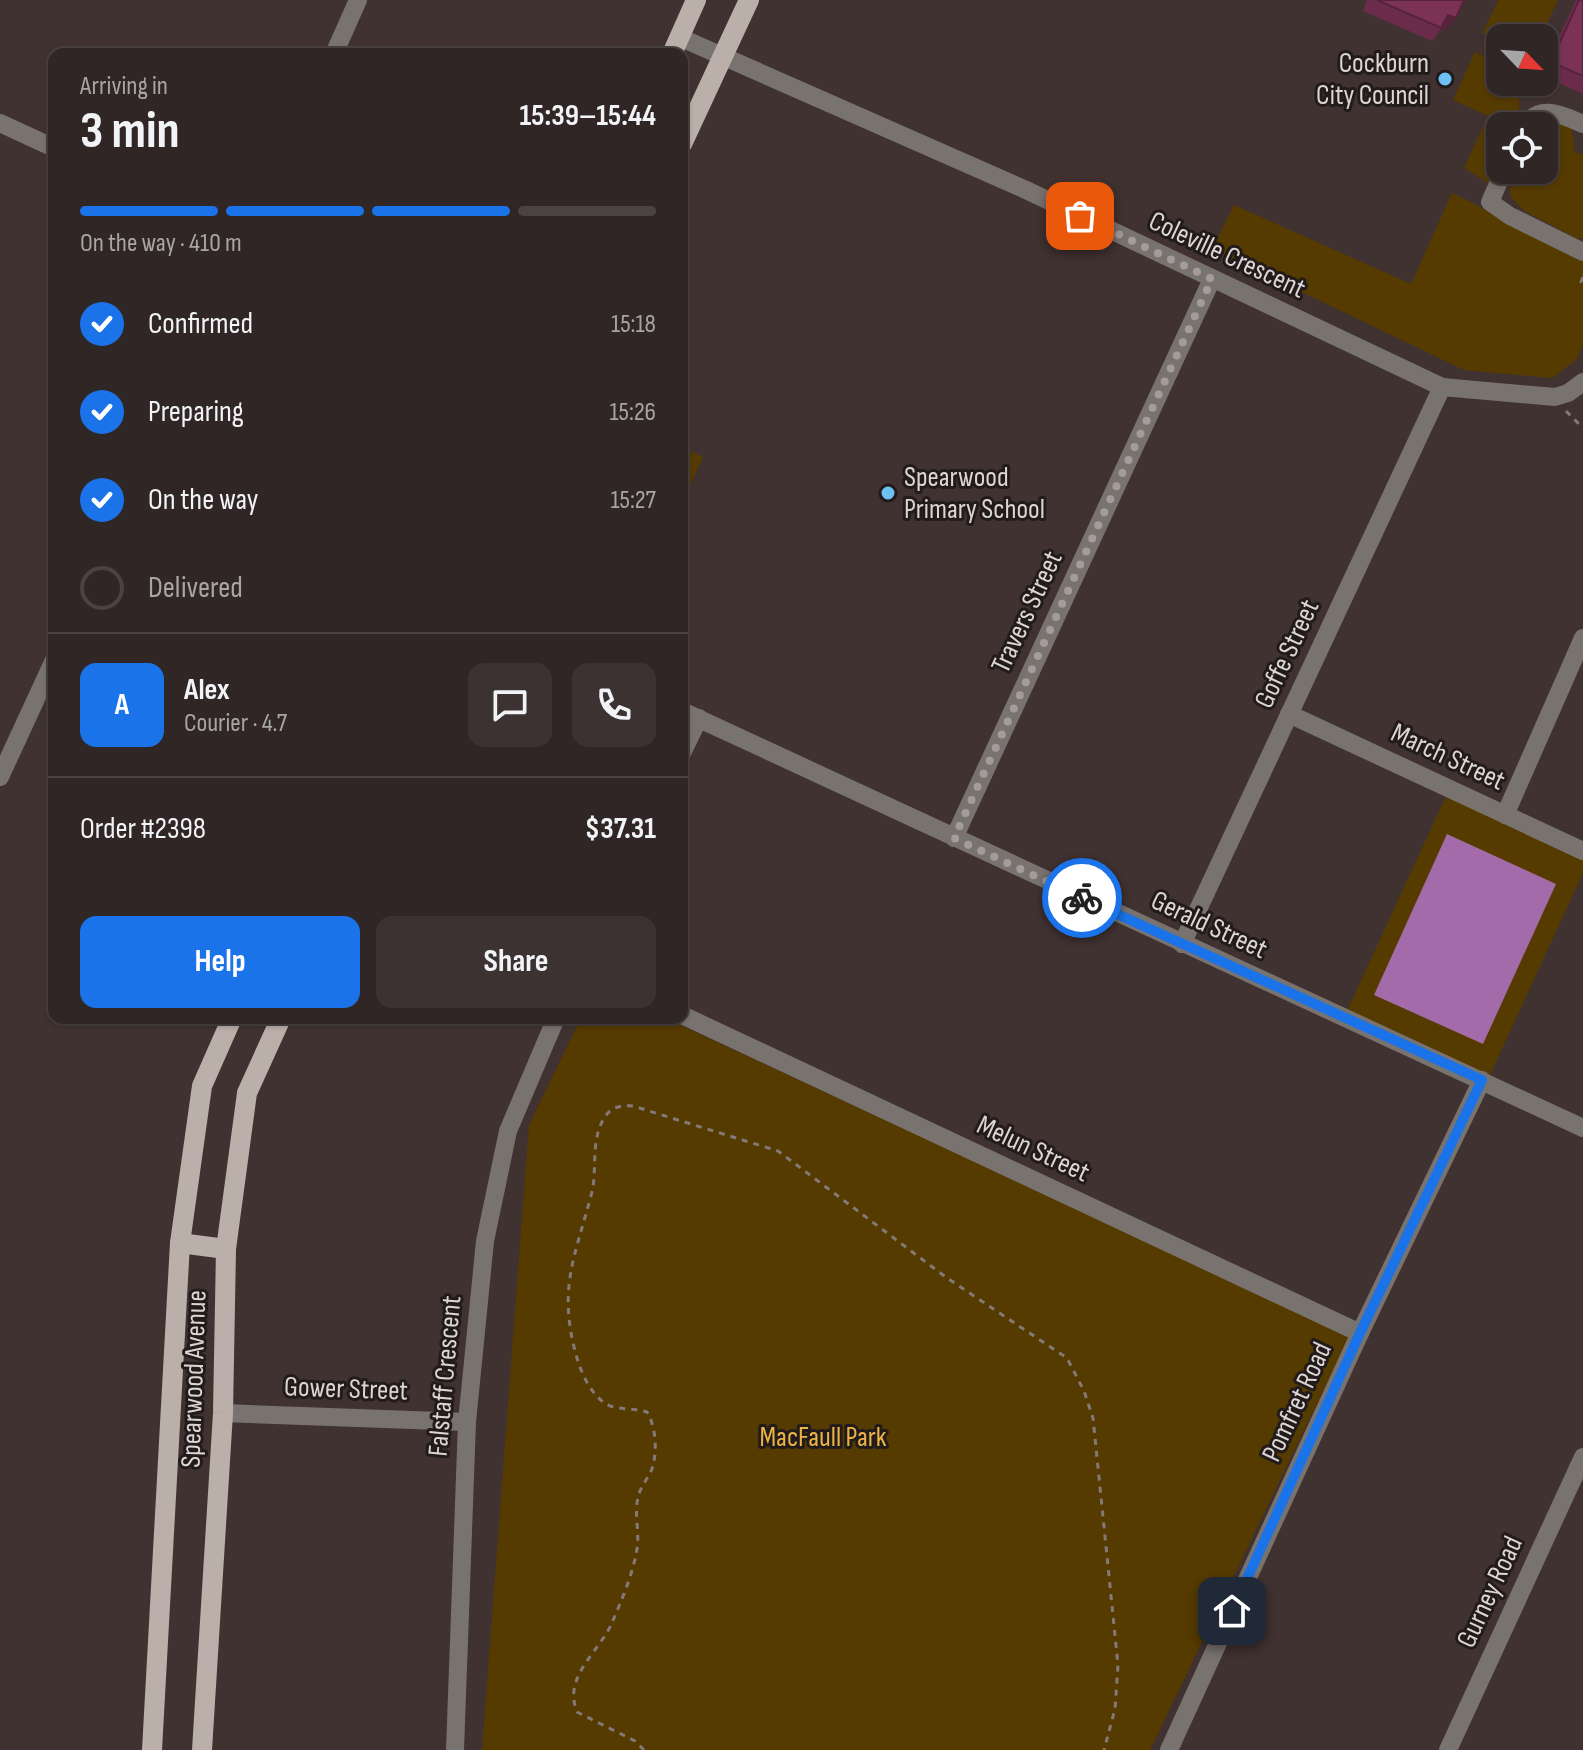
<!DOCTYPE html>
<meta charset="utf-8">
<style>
body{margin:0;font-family:"Sofia Sans Condensed",sans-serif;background:#3c3232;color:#f1f3f6;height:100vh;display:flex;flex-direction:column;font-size:30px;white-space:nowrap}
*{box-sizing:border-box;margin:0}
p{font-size:26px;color:#a8a5a7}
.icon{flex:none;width:44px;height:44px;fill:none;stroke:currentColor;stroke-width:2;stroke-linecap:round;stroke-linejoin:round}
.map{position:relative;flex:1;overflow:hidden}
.drawer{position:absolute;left:48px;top:48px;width:640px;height:976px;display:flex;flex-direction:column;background:#302625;border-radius:16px;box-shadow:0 2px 6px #0004,0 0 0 2px #4b4342}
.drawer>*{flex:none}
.needle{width:52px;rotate:115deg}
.fabs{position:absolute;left:1486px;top:24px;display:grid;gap:16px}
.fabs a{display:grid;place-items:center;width:72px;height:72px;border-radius:16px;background:#302625;box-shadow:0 2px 6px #0004,0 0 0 2px #4b4342;font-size:40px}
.pin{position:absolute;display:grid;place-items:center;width:68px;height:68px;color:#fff;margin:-34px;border-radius:16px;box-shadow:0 4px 12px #0006}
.courier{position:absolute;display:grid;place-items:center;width:80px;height:80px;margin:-40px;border:6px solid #1a73e8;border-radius:50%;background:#fff;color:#222;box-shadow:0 2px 10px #0007}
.headline em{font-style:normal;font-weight:700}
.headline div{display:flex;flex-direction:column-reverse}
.headline{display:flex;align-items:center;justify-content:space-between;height:136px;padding:0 32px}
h1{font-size:52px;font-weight:700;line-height:60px}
.bar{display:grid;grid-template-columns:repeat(4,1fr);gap:12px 8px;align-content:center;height:96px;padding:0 32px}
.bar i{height:10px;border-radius:6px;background:#4b4342}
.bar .selected{background:#1a73e8}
.bar p{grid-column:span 4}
.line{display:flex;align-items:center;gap:20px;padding:0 32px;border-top:2px solid #4b4342}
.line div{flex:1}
.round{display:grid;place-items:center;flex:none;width:84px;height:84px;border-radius:16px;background:#3c3232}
ol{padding:0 32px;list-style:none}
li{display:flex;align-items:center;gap:24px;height:88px}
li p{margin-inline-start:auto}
li .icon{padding:8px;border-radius:50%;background:#1a73e8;color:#fff;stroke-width:4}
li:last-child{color:#a8a5a7}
li i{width:44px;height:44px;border:4px solid #4b4342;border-radius:50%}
.action{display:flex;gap:16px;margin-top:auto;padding:16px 32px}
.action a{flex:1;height:92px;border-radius:16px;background:#1a73e8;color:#fff;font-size:32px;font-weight:700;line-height:92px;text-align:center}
.action a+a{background:#3c3232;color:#f1f3f6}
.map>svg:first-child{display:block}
.green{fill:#553b00}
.water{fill:#a36ba9}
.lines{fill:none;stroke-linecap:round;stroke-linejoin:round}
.path{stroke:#847978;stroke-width:3;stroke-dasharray:6 6;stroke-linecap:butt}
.minor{stroke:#797370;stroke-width:18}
.major{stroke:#bbafa9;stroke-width:20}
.wall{fill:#6b2b4a}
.shaded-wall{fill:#57233c}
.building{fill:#7c3256;stroke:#57233c;stroke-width:2}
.done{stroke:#a69b9b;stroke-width:8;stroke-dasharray:0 14.4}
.route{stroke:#1a73e8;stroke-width:10}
.poi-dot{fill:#6dc2f3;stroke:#221b1b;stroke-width:3}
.labels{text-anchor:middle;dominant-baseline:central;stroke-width:6;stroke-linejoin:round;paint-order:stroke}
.poi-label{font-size:28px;fill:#ddd4d4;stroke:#221b1b;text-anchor:end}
.street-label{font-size:28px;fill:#ddd4d4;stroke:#221b1b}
.park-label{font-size:28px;fill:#edb344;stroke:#221b1b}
</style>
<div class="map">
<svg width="1583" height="1750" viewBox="0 0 1583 1750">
<rect width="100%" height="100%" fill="#403231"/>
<!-- green -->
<g class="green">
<path d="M1499,0H1558L1540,38H1500V41L1482,33Z"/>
<path d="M1475,52L1500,63V82H1518L1520,126H1500V170L1497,182L1488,183L1464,168L1488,116L1453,100Z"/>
<path d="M1554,118L1571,122L1575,153L1583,154V238L1578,239L1524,211L1510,196L1511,170H1544V126H1541Z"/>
<path d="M1452,193L1583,257V345L1576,360L1552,378L1464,370L1212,249L1234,205L1411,284Z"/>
<path d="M682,447L703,457L682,503Z"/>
<path d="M1446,796L1583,859V873L1489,1077L1347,1011Z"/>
<path d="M581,1018H665L1350,1335L1150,1750H482L529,1125Z"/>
</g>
<!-- water -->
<path class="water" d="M1447,834L1556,884L1483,1044L1374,995Z"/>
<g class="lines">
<!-- path -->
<g class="path">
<path d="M1583,277L1581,282L1583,283"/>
<path d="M1566,411L1583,428"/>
<path d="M644,1750L635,1741L577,1712C563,1677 597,1654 611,1625C621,1602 633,1574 637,1549C640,1531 633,1512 639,1494C642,1484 650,1476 653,1466C657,1449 656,1427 647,1412C634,1408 616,1410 606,1404C591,1394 582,1375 577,1358C557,1289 575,1257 592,1192C597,1169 591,1141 603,1120C610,1107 620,1105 633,1106L778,1151L947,1278L1067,1358L1084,1391L1093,1418L1118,1665L1115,1709L1104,1750"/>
</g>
<!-- minor -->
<g class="minor">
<path d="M679,37L1024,189L1442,387L1555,397L1568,393L1583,382"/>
<path d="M334,54L358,0"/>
<path d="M0,123L54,148"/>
<path d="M1525,126C1540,103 1562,115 1583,124"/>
<path d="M1504,170L1490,202L1510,216L1583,252"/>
<path d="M682,711L1583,1128"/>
<path d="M1289,714L1583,851"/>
<path d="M682,753L699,718"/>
<path d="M0,777L54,660"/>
<path d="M1505,815L1583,638"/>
<path d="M954,838L1212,279"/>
<path d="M1182,944L1442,387"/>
<path d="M682,1015L1360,1333"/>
<path d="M223,1413L467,1422"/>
<path d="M455,1750L467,1422L485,1241L508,1131L556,1018"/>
<path d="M1169,1750L1360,1333L1482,1080"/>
<path d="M1448,1750L1583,1457"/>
</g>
<!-- major -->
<g class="major">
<path d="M672,54L696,0"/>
<path d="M682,144L749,0"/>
<path d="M180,1243L226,1249"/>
<path d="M152,1750L180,1243L202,1086L232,1018"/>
<path d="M202,1750L223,1413L226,1249L247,1093L281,1018"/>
</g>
</g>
<!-- wall -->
<g class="wall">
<path d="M1367,0H1464L1446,31L1441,29L1432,41L1363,11Z"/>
<path d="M1576,0H1583V94L1544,76V69Z"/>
</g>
<!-- shaded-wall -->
<path class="shaded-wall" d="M1448,15L1456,18L1446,31L1441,29Z"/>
<!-- building -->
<g class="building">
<path d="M1377,0H1464L1456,18L1448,15L1441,28Z"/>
<path d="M1579,0H1583V76L1551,62Z"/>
</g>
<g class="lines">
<!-- done -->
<path class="done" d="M1080,216L1212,279L954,838L1082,898"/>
<!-- route -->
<path class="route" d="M1082,898L1482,1080L1360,1333L1232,1611"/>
</g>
<!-- markers -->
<g class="poi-dot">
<circle cx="1445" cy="79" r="8"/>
<circle cx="888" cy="493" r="8"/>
</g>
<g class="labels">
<!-- poi labels -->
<g class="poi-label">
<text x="1429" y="63">Cockburn<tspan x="1429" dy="32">City Council</tspan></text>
<text x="904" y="477" text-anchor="start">Spearwood<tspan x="904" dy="32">Primary School</tspan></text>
</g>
<!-- street labels -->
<g class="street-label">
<text transform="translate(1227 255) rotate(25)">Coleville Crescent</text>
<text transform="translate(1027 612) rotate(-65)">Travers Street</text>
<text transform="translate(1287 654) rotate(-65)">Goffe Street</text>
<text transform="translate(1448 757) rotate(25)">March Street</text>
<text transform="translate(1209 925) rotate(25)">Gerald Street</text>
<text transform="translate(1033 1149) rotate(25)">Melun Street</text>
<text transform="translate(445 1376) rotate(-85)">Falstaff Crescent</text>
<text transform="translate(194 1379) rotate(-88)">Spearwood Avenue</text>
<text transform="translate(346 1389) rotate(2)">Gower Street</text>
<text transform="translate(1297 1402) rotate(-65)">Pomfret Road</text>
<text transform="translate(1490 1592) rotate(-65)">Gurney Road</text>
</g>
<!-- park labels -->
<g class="park-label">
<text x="823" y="1437">MacFaull Park</text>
</g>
</g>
</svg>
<div class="fabs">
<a><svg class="needle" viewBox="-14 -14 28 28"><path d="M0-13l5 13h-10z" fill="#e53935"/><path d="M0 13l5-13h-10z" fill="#a8a5a7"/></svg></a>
<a><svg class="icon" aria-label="locate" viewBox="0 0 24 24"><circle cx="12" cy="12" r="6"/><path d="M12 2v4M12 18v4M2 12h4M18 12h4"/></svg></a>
</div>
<div class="pin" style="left:1080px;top:216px;background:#ea580c"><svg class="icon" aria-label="bag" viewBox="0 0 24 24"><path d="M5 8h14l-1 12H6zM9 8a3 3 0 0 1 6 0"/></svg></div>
<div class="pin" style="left:1232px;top:1611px;background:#1f2937"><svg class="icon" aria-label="home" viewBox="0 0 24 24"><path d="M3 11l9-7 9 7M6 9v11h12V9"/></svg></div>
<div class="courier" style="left:1082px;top:898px"><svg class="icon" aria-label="bike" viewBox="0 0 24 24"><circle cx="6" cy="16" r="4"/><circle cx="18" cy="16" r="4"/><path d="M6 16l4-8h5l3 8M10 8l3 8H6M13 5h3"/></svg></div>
<section class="drawer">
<div class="headline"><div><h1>3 min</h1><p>Arriving in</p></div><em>15:39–15:44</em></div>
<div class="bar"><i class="selected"></i><i class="selected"></i><i class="selected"></i><i></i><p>On the way · 410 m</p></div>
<ol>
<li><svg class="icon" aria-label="check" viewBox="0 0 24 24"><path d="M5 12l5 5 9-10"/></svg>Confirmed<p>15:18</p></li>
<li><svg class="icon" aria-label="check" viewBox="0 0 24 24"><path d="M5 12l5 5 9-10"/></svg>Preparing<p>15:26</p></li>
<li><svg class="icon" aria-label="check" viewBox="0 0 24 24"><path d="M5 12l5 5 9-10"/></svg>On the way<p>15:27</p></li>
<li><i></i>Delivered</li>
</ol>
<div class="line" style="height:144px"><b class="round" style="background:#1a73e8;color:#fff">A</b><div><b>Alex</b><p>Courier · 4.7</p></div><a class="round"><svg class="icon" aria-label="chat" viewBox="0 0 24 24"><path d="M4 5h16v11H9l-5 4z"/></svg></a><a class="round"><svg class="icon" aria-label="phone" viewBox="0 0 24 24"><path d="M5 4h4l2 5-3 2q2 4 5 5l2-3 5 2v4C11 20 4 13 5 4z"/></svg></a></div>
<div class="line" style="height:104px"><div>Order #2398</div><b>$37.31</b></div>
<div class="action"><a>Help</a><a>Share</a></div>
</section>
</div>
